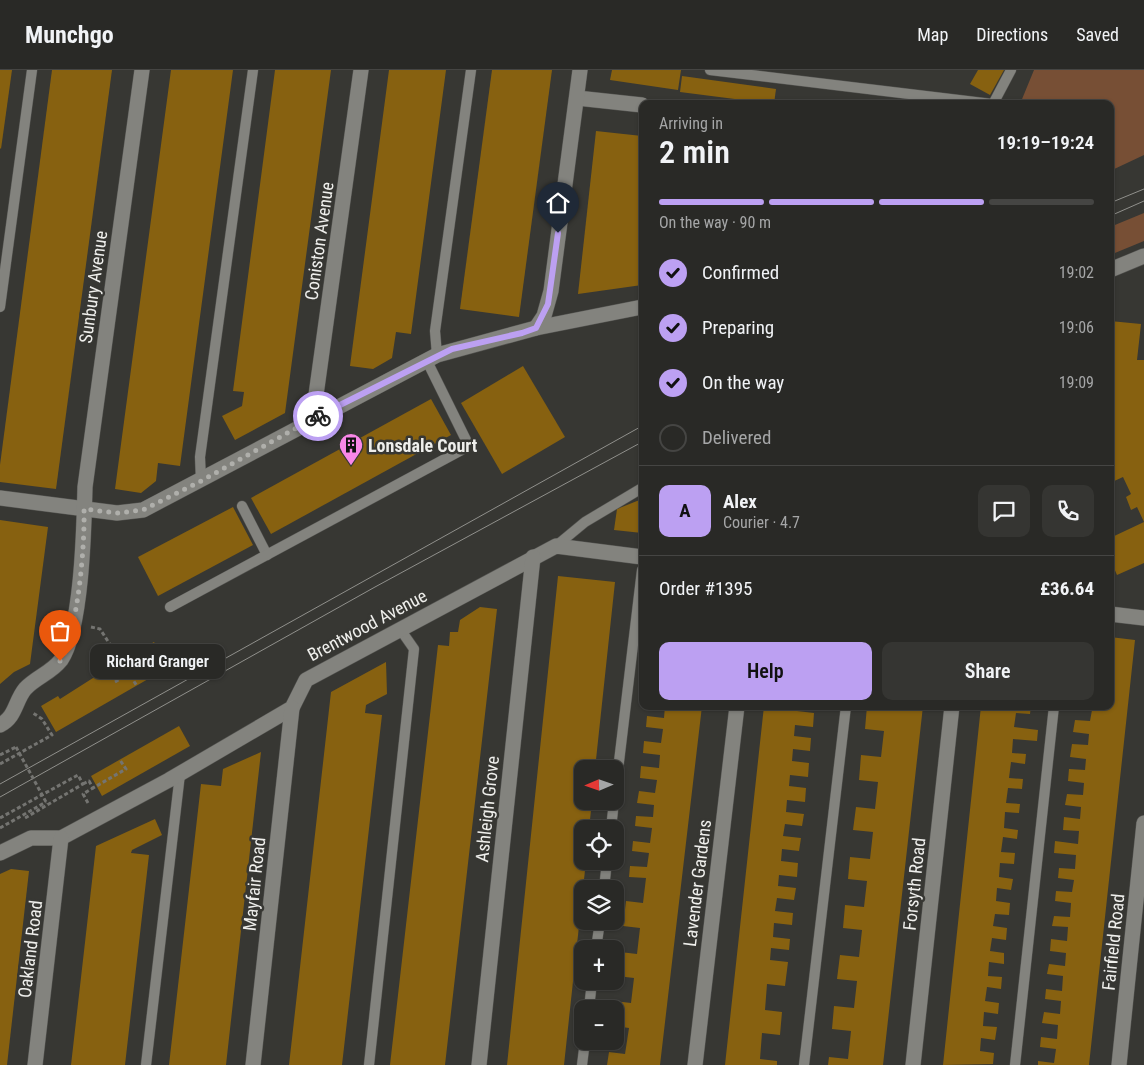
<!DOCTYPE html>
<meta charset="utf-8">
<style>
body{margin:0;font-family:"Roboto Condensed",sans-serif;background:#353532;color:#f1f3f6;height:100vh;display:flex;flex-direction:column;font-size:19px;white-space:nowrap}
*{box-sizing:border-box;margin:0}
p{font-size:16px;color:#a5a6a7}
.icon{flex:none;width:28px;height:28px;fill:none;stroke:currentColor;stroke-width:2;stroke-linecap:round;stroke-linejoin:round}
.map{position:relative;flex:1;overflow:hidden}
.drawer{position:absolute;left:639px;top:30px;width:475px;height:610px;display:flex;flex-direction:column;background:#292926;border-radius:10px;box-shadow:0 1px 4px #0004,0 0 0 1px #454543}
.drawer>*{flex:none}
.needle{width:32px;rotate:268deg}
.tools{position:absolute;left:574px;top:690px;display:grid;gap:10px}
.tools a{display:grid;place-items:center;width:50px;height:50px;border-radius:10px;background:#292926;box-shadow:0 1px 4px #0004,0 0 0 1px #454543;font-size:25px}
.pin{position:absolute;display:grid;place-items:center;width:42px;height:42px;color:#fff;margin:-51px -21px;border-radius:50% 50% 50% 0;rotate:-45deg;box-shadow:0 0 5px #0007}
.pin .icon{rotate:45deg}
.courier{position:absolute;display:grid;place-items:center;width:50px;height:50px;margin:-25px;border:4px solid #bca0f2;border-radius:50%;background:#fff;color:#222;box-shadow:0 1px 6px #0007}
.bubble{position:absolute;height:35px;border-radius:10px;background:#292926;box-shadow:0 1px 4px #0004,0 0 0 1px #454543;font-size:16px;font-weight:600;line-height:35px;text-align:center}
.summary em{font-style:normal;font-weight:600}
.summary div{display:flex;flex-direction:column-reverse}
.summary{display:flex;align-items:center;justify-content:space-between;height:85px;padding:0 20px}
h1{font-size:32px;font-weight:600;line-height:38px}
.bar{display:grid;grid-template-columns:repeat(4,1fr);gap:8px 5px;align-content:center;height:60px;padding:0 20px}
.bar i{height:6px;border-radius:4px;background:#454543}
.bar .active{background:#bca0f2}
.bar p{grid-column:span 4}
.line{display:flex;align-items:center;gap:12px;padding:0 20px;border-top:1px solid #454543}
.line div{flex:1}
.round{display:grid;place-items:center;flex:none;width:52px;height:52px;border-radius:10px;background:#353532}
ol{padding:0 20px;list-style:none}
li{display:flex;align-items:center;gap:15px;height:55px}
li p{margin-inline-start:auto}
li .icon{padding:5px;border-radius:50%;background:#bca0f2;color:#111;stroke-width:4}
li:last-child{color:#a5a6a7}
li i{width:28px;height:28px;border:2px solid #454543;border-radius:50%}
.button{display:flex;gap:10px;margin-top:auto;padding:10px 20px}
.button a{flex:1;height:58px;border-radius:10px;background:#bca0f2;color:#111;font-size:20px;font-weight:600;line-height:58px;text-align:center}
.button a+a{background:#353532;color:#f1f3f6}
header{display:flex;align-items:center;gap:30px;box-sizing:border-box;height:70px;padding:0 25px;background:#292926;border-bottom:1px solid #454543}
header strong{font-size:24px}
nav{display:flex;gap:28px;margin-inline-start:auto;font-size:18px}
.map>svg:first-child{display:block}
.green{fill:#774f35}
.building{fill:#876110}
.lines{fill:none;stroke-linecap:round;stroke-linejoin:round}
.lane-casing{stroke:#545451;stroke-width:11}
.street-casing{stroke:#545451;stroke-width:16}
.path{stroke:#747471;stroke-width:3;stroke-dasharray:4 2.5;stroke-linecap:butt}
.lane{stroke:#83837e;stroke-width:10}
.street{stroke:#83837e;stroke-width:15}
.tram{stroke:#90908c;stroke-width:1}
.path-bridge{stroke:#747471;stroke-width:3;stroke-dasharray:4 2.5;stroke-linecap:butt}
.done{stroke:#afafab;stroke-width:5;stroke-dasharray:0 9}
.route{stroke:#bca0f2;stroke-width:6}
.labels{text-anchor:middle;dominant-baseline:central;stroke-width:5;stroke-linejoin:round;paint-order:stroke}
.street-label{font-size:18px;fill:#efefec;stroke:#373733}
.poi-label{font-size:18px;font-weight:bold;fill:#efefec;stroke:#373733;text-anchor:start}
</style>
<header>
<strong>Munchgo</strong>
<nav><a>Map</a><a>Directions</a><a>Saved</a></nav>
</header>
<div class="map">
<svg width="1144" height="995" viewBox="0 0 1144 995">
<rect width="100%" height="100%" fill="#373733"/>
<!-- green -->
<g class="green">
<path d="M1034,0H1144V85L1110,101V34H1020Z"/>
<path d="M1144,143V171L1110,185V157Z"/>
</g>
<!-- building -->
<g class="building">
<path d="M0,0H12L1,79L0,78Z"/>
<path d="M52,0H112L56,419L0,412V395Z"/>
<path d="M171,0H233L180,396L158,393L156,411L141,423L115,419Z"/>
<path d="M275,0H331L285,343L235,370L222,346L242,336L244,322L233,321Z"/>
<path d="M389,0H446L411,264L396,262L392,288L373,299L350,296Z"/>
<path d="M492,0H552L519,247L460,239Z"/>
<path d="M612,0H681L678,20L610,10Z"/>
<path d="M978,0H1004L990,25L970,14Z"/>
<path d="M682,6L776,19L774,34L680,22Z"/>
<path d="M596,61L642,66V215L578,224Z"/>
<path d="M1110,251L1141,254L1137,290H1144V493L1117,505L1110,489V468L1144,452L1137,437L1131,440L1126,427L1131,424L1123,407L1110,413Z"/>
<path d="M523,296L565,367L502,404L461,333Z"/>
<path d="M431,329L451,365L271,464L251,428Z"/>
<path d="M642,429V463L614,460L617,439Z"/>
<path d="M233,437L253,475L158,526L138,487Z"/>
<path d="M0,450L48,457L30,594L14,602L0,614Z"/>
<path d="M558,506L615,512L595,699H582V731H592L589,759H582V791H586L564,995H507Z"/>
<path d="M480,537L497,539L445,995H390L438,575L449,576L450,562H458L460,550Z"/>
<path d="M1110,567L1135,570L1089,995H1038V991L1054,993L1056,979L1040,977L1041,967L1057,969L1058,955L1042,953L1044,942L1060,944L1061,931L1045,929L1046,919L1062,921L1063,906L1047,904L1049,894L1065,896L1066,883L1050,881L1051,869L1067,871L1068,857L1052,856L1054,846L1070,847L1071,833L1055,831L1056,821L1072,822L1074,810L1058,808L1059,798L1075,799L1076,785L1054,783L1055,771L1078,774L1079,761L1063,760L1064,747L1080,749L1081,737L1065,735L1067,724L1083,725L1084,713L1068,711L1069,699L1085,700L1086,689L1070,687L1072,674L1088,675L1089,664L1073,662L1075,650L1090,651L1092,640L1076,638V636H1110Z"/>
<path d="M154,572L169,597L56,662L41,636L58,626L60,629L104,601L106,604L134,588L132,584Z"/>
<path d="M386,592L387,624L366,635L365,643L382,645L342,995H289L331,622Z"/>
<path d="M665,636H702L660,995H607L609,982L625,984L629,958L615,956L613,939L614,931L631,933L634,908L617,906L620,882L637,884L640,858L623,856L626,831L643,833L646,808L629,807L630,796L647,797L649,783L632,781L633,771L650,773L652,758L635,756L636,746L653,747L654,735L637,733L639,721L655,723L657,710L640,708L641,696L659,698L660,685L643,683L644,671L661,673L663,659L646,657L647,646L664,648Z"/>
<path d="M764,636H797V641L814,643L813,657L795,655L794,666L811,668L810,681L793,679L792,691L809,693L808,707L790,705L789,716L806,718L805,732L787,730L786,742L804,744L802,756L785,754L783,766L801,768L799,781L782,779L781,791L798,793L797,807L779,805L778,816L796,818L794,830L777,828L775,841L793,843L792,855L774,853L773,867L790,869L789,880L771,878L770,890L788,892L785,916L767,914L765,940L782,942L780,965L762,963L760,989L777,991V995H725Z"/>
<path d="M867,636H923L883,995H828L829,987L848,989L851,961L832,959L834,936L854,938L857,911L837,909L840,885L859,887L862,860L843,858L845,835L864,837L867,811L848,809L850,787L870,789L873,762L853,760L856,737L875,739L878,712L859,710L860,698L861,685L881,687L884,661L865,659Z"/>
<path d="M981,636H1031L1030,644L1016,643L1014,657L1038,660L1037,671L1013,669L1012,683L1026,684L1025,694L1011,692L1009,708L1023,709L1022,719L1008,718L1006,733L1020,734L1019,743L1005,742L1004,758L1018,760L1017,769L1003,767L1001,782L1015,783L1014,794L1000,793L999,807L1013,809L1011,820L997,818L996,831L1010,833L1009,845L995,844L993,856L1007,858L1006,870L992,868L990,881L1004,883V894L989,892L988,906L1002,907L1001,919L987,917L985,931L999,933L998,944L984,942L983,956L997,957L995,970L981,968L980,981L994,983L993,994L943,995Z"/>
<path d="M179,656L190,676L102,726L91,706Z"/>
<path d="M261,682L226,995H169L201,714L221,716L223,699Z"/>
<path d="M155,749L162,765L132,780L131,783L149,785L125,995H71L96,776Z"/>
<path d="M11,799L29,801L7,995H0V804Z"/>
</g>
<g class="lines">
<!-- lane casing -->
<g class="lane-casing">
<g id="lane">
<path d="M710,0L992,34"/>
<path d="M993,34L1011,0"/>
<path d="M0,237L32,0"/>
<path d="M437,285L435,261L471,0"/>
<path d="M201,411L200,387L253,0"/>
<path d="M242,436L267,485"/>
<path d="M556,476L585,452L642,418"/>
<path d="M170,537L469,376L427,291"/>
<path d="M615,725L642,500"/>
<path d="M611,759L614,731"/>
<path d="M604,819L607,791"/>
<path d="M596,879L600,851"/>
<path d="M589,939L592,911"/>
<path d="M146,995L180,704"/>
<path d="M369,995L414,579L400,559"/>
<path d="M582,995L585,971"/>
<path d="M804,995L846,636"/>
<path d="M1015,995L1054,636"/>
</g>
</g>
<!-- street casing -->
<g class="street-casing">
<g id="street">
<path d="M577,28L642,35"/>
<path d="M1110,200L1144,186"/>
<path d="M536,258L544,246L551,221L580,0"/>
<path d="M318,346L316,325L361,0"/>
<path d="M0,428L117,443L143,440L437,285L536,258L642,237"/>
<path d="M1110,544L1144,548"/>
<path d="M0,655C16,647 15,631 25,619C36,607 51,603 61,590C82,559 84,457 85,417L142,0"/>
<path d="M0,783L31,768H61L169,710L292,638L306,610L556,476L642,487"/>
<path d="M35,995L61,768"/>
<path d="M253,995L292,638"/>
<path d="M479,995L533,487"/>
<path d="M695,995L737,636"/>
<path d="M913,995L952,636"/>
<path d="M1119,995L1144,753"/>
</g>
</g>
<!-- path -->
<g class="path">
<path d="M91,557L100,559L137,616"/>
<path d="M115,612L129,604"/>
<path d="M0,685L16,677"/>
<path d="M0,694L52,665L42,649L33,643"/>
<path d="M83,714L89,711L93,718L126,699L120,690"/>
<path d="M88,733L83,724L93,718"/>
<path d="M0,748L78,705L83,714L25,748"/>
<path d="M0,758L46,732"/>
</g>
<!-- lane -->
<use href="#lane" class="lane"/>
<!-- street -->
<use href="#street" class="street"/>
<!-- tram -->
<g class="tram">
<path d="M1110,133L1144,119"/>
<path d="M1110,146L1144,131"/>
<path d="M0,714L642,356"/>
<path d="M0,727L375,517L642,372"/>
</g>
<!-- path-bridge -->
<path class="path-bridge" d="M16,677L46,732"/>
</g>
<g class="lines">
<!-- done -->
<path class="done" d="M60,591C78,562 85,475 84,439L117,443L143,440L201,411L318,346"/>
<!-- route -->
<path class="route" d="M318,346L452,279L522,263L536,258L548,234L558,163"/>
</g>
<!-- icons -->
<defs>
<g id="building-pin" transform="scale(1.25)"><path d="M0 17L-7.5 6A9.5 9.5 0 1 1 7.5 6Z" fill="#f987e8" stroke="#373733"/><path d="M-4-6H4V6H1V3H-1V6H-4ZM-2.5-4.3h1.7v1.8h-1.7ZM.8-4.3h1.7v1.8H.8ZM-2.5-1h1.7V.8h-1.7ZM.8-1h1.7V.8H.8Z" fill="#111"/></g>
</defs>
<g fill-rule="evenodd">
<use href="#building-pin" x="351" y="375"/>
</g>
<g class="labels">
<!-- street labels -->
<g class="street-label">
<text transform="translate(319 171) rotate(-82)">Coniston Avenue</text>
<text transform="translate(93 217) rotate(-82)">Sunbury Avenue</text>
<text transform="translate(367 555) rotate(-28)">Brentwood Avenue</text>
<text transform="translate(487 739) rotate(-84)">Ashleigh Grove</text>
<text transform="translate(697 813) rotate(-83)">Lavender Gardens</text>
<text transform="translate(254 814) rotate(-84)">Mayfair Road</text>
<text transform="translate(914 814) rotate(-84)">Forsyth Road</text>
<text transform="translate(1113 872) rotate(-84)">Fairfield Road</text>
<text transform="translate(30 879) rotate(-83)">Oakland Road</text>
</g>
<!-- poi labels -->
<g class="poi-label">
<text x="368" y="375">Lonsdale Court</text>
</g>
</g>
</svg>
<div class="tools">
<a><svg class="needle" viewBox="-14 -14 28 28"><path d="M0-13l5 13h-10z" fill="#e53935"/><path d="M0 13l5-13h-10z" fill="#a5a6a7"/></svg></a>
<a><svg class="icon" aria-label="locate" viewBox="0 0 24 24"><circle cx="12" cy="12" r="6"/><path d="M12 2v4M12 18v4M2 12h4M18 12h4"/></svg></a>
<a><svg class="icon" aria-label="layers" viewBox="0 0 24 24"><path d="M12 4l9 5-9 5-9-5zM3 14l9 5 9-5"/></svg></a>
<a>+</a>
<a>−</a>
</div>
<div class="pin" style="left:60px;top:591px;background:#ea580c"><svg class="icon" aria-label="bag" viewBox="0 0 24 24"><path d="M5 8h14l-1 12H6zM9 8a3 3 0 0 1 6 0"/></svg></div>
<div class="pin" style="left:558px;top:163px;background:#1f2937"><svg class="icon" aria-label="home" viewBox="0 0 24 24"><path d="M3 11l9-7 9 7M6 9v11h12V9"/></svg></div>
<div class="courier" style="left:318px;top:346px"><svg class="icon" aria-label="bike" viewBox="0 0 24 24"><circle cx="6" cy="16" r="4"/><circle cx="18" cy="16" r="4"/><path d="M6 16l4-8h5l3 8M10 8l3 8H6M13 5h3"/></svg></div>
<div class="bubble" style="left:90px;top:574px;width:135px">Richard Granger</div>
<section class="drawer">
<div class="summary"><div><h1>2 min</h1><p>Arriving in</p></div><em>19:19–19:24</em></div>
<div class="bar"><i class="active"></i><i class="active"></i><i class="active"></i><i></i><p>On the way · 90 m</p></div>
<ol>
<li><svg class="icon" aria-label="check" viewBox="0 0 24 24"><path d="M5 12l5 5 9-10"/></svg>Confirmed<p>19:02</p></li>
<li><svg class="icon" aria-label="check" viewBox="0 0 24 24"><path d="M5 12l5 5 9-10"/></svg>Preparing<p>19:06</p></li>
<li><svg class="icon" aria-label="check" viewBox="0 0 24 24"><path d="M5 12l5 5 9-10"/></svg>On the way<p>19:09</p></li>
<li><i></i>Delivered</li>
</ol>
<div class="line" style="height:90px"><b class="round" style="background:#bca0f2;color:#111">A</b><div><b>Alex</b><p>Courier · 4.7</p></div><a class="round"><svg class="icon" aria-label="chat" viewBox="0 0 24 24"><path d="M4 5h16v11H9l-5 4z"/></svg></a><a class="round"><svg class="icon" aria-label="phone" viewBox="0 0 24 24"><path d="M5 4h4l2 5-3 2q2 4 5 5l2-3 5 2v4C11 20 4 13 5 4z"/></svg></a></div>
<div class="line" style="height:65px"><div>Order #1395</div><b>£36.64</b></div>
<div class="button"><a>Help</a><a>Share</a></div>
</section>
</div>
